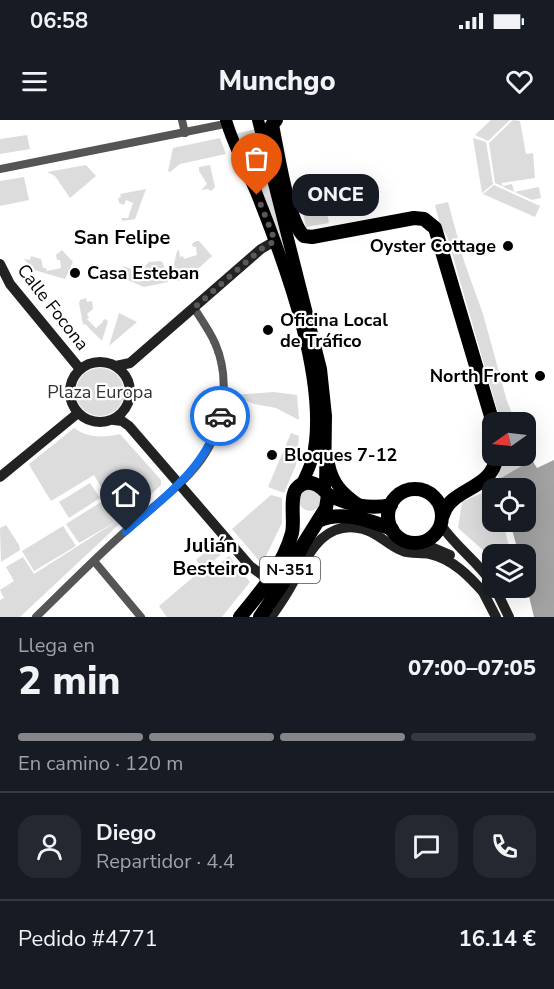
<!DOCTYPE html>
<html lang="es">
<meta charset="utf-8">
<style>
body{margin:0;font-family:"Nunito Sans",sans-serif;background:#242831;color:#f1f3f6;height:100vh;display:flex;flex-direction:column;font-size:22px;white-space:nowrap}
*{box-sizing:border-box;margin:0}
p{font-size:20px;color:#9ea1a6}
.icon{flex:none;width:33px;height:33px;fill:none;stroke:currentColor;stroke-width:2;stroke-linecap:round;stroke-linejoin:round}
.map{position:relative;height:497px;overflow:hidden}
.details{display:flex;flex-direction:column;background:#171b24;flex:1}
.details>*{flex:none}
.needle{width:39px;rotate:256deg}
.tools{position:absolute;left:482px;top:292px;display:grid;gap:12px}
.tools a{display:grid;place-items:center;width:54px;height:54px;border-radius:12px;background:#171b24;box-shadow:0 6px 24px #0002;font-size:30px}
.pin{position:absolute;display:grid;place-items:center;width:51px;height:51px;color:#fff;margin:-62px -26px;border-radius:50% 50% 50% 0;rotate:-45deg;box-shadow:0 0 6px #0007}
.pin .icon{rotate:45deg}
.courier{position:absolute;display:grid;place-items:center;width:60px;height:60px;margin:-30px;border:4px solid #1a73e8;border-radius:50%;background:#fff;color:#222;box-shadow:0 2px 8px #0007}
.bubble{position:absolute;height:42px;border-radius:18px;background:#171b24;box-shadow:0 6px 24px #0002;font-size:20px;font-weight:800;line-height:42px;text-align:center}
.head em{font-style:normal;font-weight:800}
.head div{display:flex;flex-direction:column-reverse}
.head{display:flex;align-items:center;justify-content:space-between;height:102px;padding:0 18px}
h1{font-size:39px;font-weight:800;line-height:45px}
.bar{display:grid;grid-template-columns:repeat(4,1fr);gap:9px 6px;align-content:center;height:72px;padding:0 18px}
.bar i{height:8px;border-radius:4px;background:#363941}
.bar .current{background:#858687}
.bar p{grid-column:span 4}
.line{display:flex;align-items:center;gap:15px;padding:0 18px;border-top:2px solid #363941}
.line div{flex:1}
.round{display:grid;place-items:center;flex:none;width:63px;height:63px;border-radius:18px;background:#242831}
.status{display:flex;justify-content:space-between;align-items:center;height:42px;padding:0 30px;background:#171b24;direction:ltr}
.status svg{height:16px;fill:currentColor}
header{display:flex;justify-content:space-between;align-items:center;height:78px;padding:0 18px;background:#171b24;font-size:27px;font-weight:800}
.map>svg:first-child{display:block}
.green{fill:#dcdcdc}
.water{fill:#a3a3a3}
.lines{fill:none;stroke-linecap:round;stroke-linejoin:round}
.street{stroke:#555;stroke-width:8}
.secondary{stroke:#222;stroke-width:10}
.primary{stroke:#000;stroke-width:12}
.highway{stroke:#000;stroke-width:14}
.done{stroke:#595959;stroke-width:6;stroke-dasharray:0 10.8}
.route{stroke:#1a73e8;stroke-width:8}
.poi-dot{fill:#000;stroke:#fff;stroke-width:2}
.labels{text-anchor:middle;dominant-baseline:central;stroke-width:4.5;stroke-linejoin:round;paint-order:stroke}
.shield{fill:#fff;stroke:#4c4c4c;stroke-width:1.5}
.shield-label{font-size:16px;font-weight:bold;fill:#000}
.poi-label{font-size:18px;font-weight:bold;fill:#000;stroke:#fff;text-anchor:start}
.street-label{font-size:18px;fill:#000;stroke:#fff}
.park-label{font-size:18px;fill:#333;stroke:#fff}
.neighbourhood-label{font-size:20px;font-weight:bold;fill:#000;stroke:#fff}
</style>
<div class="status"><b>06:58</b><svg viewBox="0 0 49 12"><path d="M0 12V9h3v3zM5 12V6h3v6zM10 12V3h3v9zM15 12V0h3v12zM26 1h20v11H26zM47 4h2v5h-2z"/></svg></div>
<header><svg class="icon" aria-label="menu" viewBox="0 0 24 24"><path d="M4 6h16M4 12h16M4 18h16"/></svg>Munchgo<svg class="icon" aria-label="heart" viewBox="0 0 24 24"><path d="M12 20l-8-8c-3-5 5-10 8-4 3-6 11-1 8 4z"/></svg></header>
<div class="map">
<svg width="554" height="497" viewBox="0 0 554 497">
<rect width="100%" height="100%" fill="#fff"/>
<!-- green -->
<g class="green">
<path d="M491,0H510L488,21L475,15Z"/>
<path d="M513,0L520,1L526,34L533,33L535,58L502,63V66L512,64L514,72L539,67L541,78L532,80L495,63L489,23Z"/>
<path d="M256,9L292,151L235,14Z"/>
<path d="M27,15L30,29L0,34V19Z"/>
<path d="M220,18L226,34L180,44L170,52L168,51L173,28Z"/>
<path d="M473,18L486,22L493,64L482,73Z"/>
<path d="M86,45L96,56L70,78L55,56L47,52Z"/>
<path d="M210,45L215,67L211,71L208,69L201,70L207,64L199,51V47Z"/>
<path d="M24,57L29,80L0,86V61Z"/>
<path d="M321,61L329,103L306,107L297,65Z"/>
<path d="M494,65L540,86L535,97L483,74Z"/>
<path d="M146,69L135,99L123,101L121,98H128L133,83L126,80L124,85L119,83L118,78L121,77L120,74Z"/>
<path d="M448,82L464,141L483,194L507,281L516,303H501L447,116L440,105L435,85Z"/>
<path d="M196,121H199L212,136L187,159L177,161L174,144L177,131L179,130L180,137L183,136L184,139L197,135L196,127H193L192,124Z"/>
<path d="M62,130L73,142L65,159L34,150L24,139L30,140L31,136L41,139L43,148H46L47,151L61,148L60,140H57L56,135Z"/>
<path d="M161,141L163,143L168,162L144,167L123,158L121,155L124,146L131,149L133,158L136,157L137,162L149,158L145,146L149,142Z"/>
<path d="M86,178L87,182L92,181L93,189L87,194L89,197L87,199L96,208L103,202V200L105,199L108,201L102,221L85,204L83,205L79,183L80,180Z"/>
<path d="M119,193L137,202L109,226Z"/>
<circle cx="100" cy="272" r="24"/>
<path d="M274,272L297,275L299,300L276,288L254,284L233,275Z"/>
<path d="M74,308C88,318 104,318 120,314L161,360V365L20,497H0V480L4,478L0,470L14,461L6,447L23,437L34,454L117,401L79,423L66,404L106,379L120,399L94,355L51,381L31,348L29,344Z"/>
<path d="M291,313L299,316L296,345L284,373L268,367Z"/>
<path d="M525,324L532,340L499,359L497,354L504,336H525Z"/>
<path d="M496,357L498,361L496,369H492V402H503L511,435H492V438L458,408L462,382L484,372Z"/>
<path d="M90,363L100,378L69,398L59,382Z"/>
<circle cx="310" cy="380" r="11"/>
<path d="M271,375L282,378V403L262,444L232,409Z"/>
<path d="M6,405L19,425L20,430L1,442L0,408Z"/>
<path d="M63,406L76,426L34,451L22,431Z"/>
<path d="M216,422L224,432L203,450L196,440Z"/>
<path d="M229,436L250,462L222,497H167L159,486L198,453L203,458Z"/>
</g>
<!-- water -->
<path class="water" d="M532,340L537,348L554,340V497H534L525,460V435H519L510,402H525V369H502L499,359Z"/>
<g class="lines">
<!-- street -->
<g class="street">
<path d="M182,0L185,13"/>
<path d="M0,49L220,5"/>
<path d="M94,441L141,497"/>
<path d="M36,497C66,468 96,437 128,409C152,387 181,367 201,340C224,309 231,259 215,223C209,210 201,199 194,188"/>
</g>
<!-- secondary -->
<g class="secondary">
<path d="M0,144L10,164L80,249"/>
<circle cx="100" cy="272" r="30"/>
<path d="M116,246L130,243L261,129L275,121"/>
<path d="M114,300L122,301L129,306L250,446L269,460"/>
<path d="M0,357L78,293"/>
<path d="M441,405C456,427 477,441 492,463"/>
<path d="M422,423L450,435"/>
<path d="M481,468L496,497"/>
<path d="M495,468L509,497"/>
<path d="M271,497C278,487 285,477 291,466C307,438 322,398 363,409C378,412 388,426 403,431C411,434 421,432 430,434C453,439 470,457 485,474"/>
</g>
<!-- primary -->
<g class="primary">
<path d="M226,0C233,25 246,48 256,72C284,142 330,264 312,339C310,348 305,356 302,364"/>
<path d="M258,0L321,249L326,296L325,370"/>
<path d="M329,344C333,363 342,373 358,384"/>
</g>
<!-- highway -->
<g class="highway">
<path d="M276,0L272,5C277,28 288,103 304,116L312,117L414,98L424,99L435,108L493,303"/>
<circle cx="415" cy="396" r="27"/>
<path d="M328,375C349,384 367,390 391,385"/>
<path d="M443,395C451,367 492,371 497,336"/>
<path d="M318,401C341,390 369,400 392,409"/>
<path d="M240,497C260,473 284,444 292,413C295,401 289,376 297,368C307,357 321,365 328,375L326,388L304,423L285,460L260,497"/>
</g>
</g>
<g class="lines">
<!-- done -->
<path class="done" d="M220,296C230,254 217,222 194,188L261,129L275,121L257,75"/>
<!-- route -->
<path class="route" d="M126,411C163,378 207,348 220,296"/>
</g>
<!-- markers -->
<g class="poi-dot">
<circle cx="508" cy="126" r="6"/>
<circle cx="75" cy="153" r="6"/>
<circle cx="268" cy="210" r="6"/>
<circle cx="540" cy="256" r="6"/>
<circle cx="272" cy="335" r="6"/>
</g>
<g class="labels">
<!-- shield labels -->
<rect class="shield" x="260" y="437" width="60" height="26" rx="4.5"/>
<g class="shield-label">
<text x="290" y="450">N-351</text>
</g>
<!-- poi labels -->
<g class="poi-label">
<text x="496" y="126" text-anchor="end">Oyster Cottage</text>
<text x="87" y="153">Casa Esteban</text>
<text x="280" y="200">Oficina Local<tspan x="280" dy="21">de Tráfico</tspan></text>
<text x="528" y="256" text-anchor="end">North Front</text>
<text x="284" y="335">Bloques 7-12</text>
</g>
<!-- street labels -->
<g class="street-label">
<text transform="translate(53 187) rotate(52)">Calle Focona</text>
</g>
<!-- park labels -->
<g class="park-label">
<text x="100" y="272">Plaza Europa</text>
</g>
<!-- neighbourhood labels -->
<g class="neighbourhood-label">
<text x="122" y="117">San Felipe</text>
<text x="211" y="425">Julián<tspan x="211" dy="23">Besteiro</tspan></text>
</g>
</g>
</svg>
<div class="tools">
<a><svg class="needle" viewBox="-14 -14 28 28"><path d="M0-13l5 13h-10z" fill="#e53935"/><path d="M0 13l5-13h-10z" fill="#9ea1a6"/></svg></a>
<a><svg class="icon" aria-label="locate" viewBox="0 0 24 24"><circle cx="12" cy="12" r="6"/><path d="M12 2v4M12 18v4M2 12h4M18 12h4"/></svg></a>
<a><svg class="icon" aria-label="layers" viewBox="0 0 24 24"><path d="M12 4l9 5-9 5-9-5zM3 14l9 5 9-5"/></svg></a>
</div>
<div class="pin" style="left:257px;top:75px;background:#ea580c"><svg class="icon" aria-label="bag" viewBox="0 0 24 24"><path d="M5 8h14l-1 12H6zM9 8a3 3 0 0 1 6 0"/></svg></div>
<div class="pin" style="left:126px;top:411px;background:#1f2937"><svg class="icon" aria-label="home" viewBox="0 0 24 24"><path d="M3 11l9-7 9 7M6 9v11h12V9"/></svg></div>
<div class="courier" style="left:220px;top:296px"><svg class="icon" aria-label="car" viewBox="0 0 24 24"><path d="M5 17H2v-5l4-1 3-4h7l3 4 3 1v5h-3M9 17h6M6 11h13"/><circle cx="7" cy="17" r="2"/><circle cx="17" cy="17" r="2"/></svg></div>
<div class="bubble" style="left:292px;top:54px;width:87px">ONCE</div>
</div>
<section class="details">
<div class="head"><div><h1>2 min</h1><p>Llega en</p></div><em>07:00–07:05</em></div>
<div class="bar"><i class="current"></i><i class="current"></i><i class="current"></i><i></i><p>En camino · 120 m</p></div>
<div class="line" style="height:108px"><a class="round"><svg class="icon" aria-label="person" viewBox="0 0 24 24"><circle cx="12" cy="8" r="4"/><path d="M4 21q1-7 8-7t8 7"/></svg></a><div><b>Diego</b><p>Repartidor · 4.4</p></div><a class="round"><svg class="icon" aria-label="chat" viewBox="0 0 24 24"><path d="M4 5h16v11H9l-5 4z"/></svg></a><a class="round"><svg class="icon" aria-label="phone" viewBox="0 0 24 24"><path d="M5 4h4l2 5-3 2q2 4 5 5l2-3 5 2v4C11 20 4 13 5 4z"/></svg></a></div>
<div class="line" style="height:78px"><div>Pedido #4771</div><b>16.14 €</b></div>
</section>
